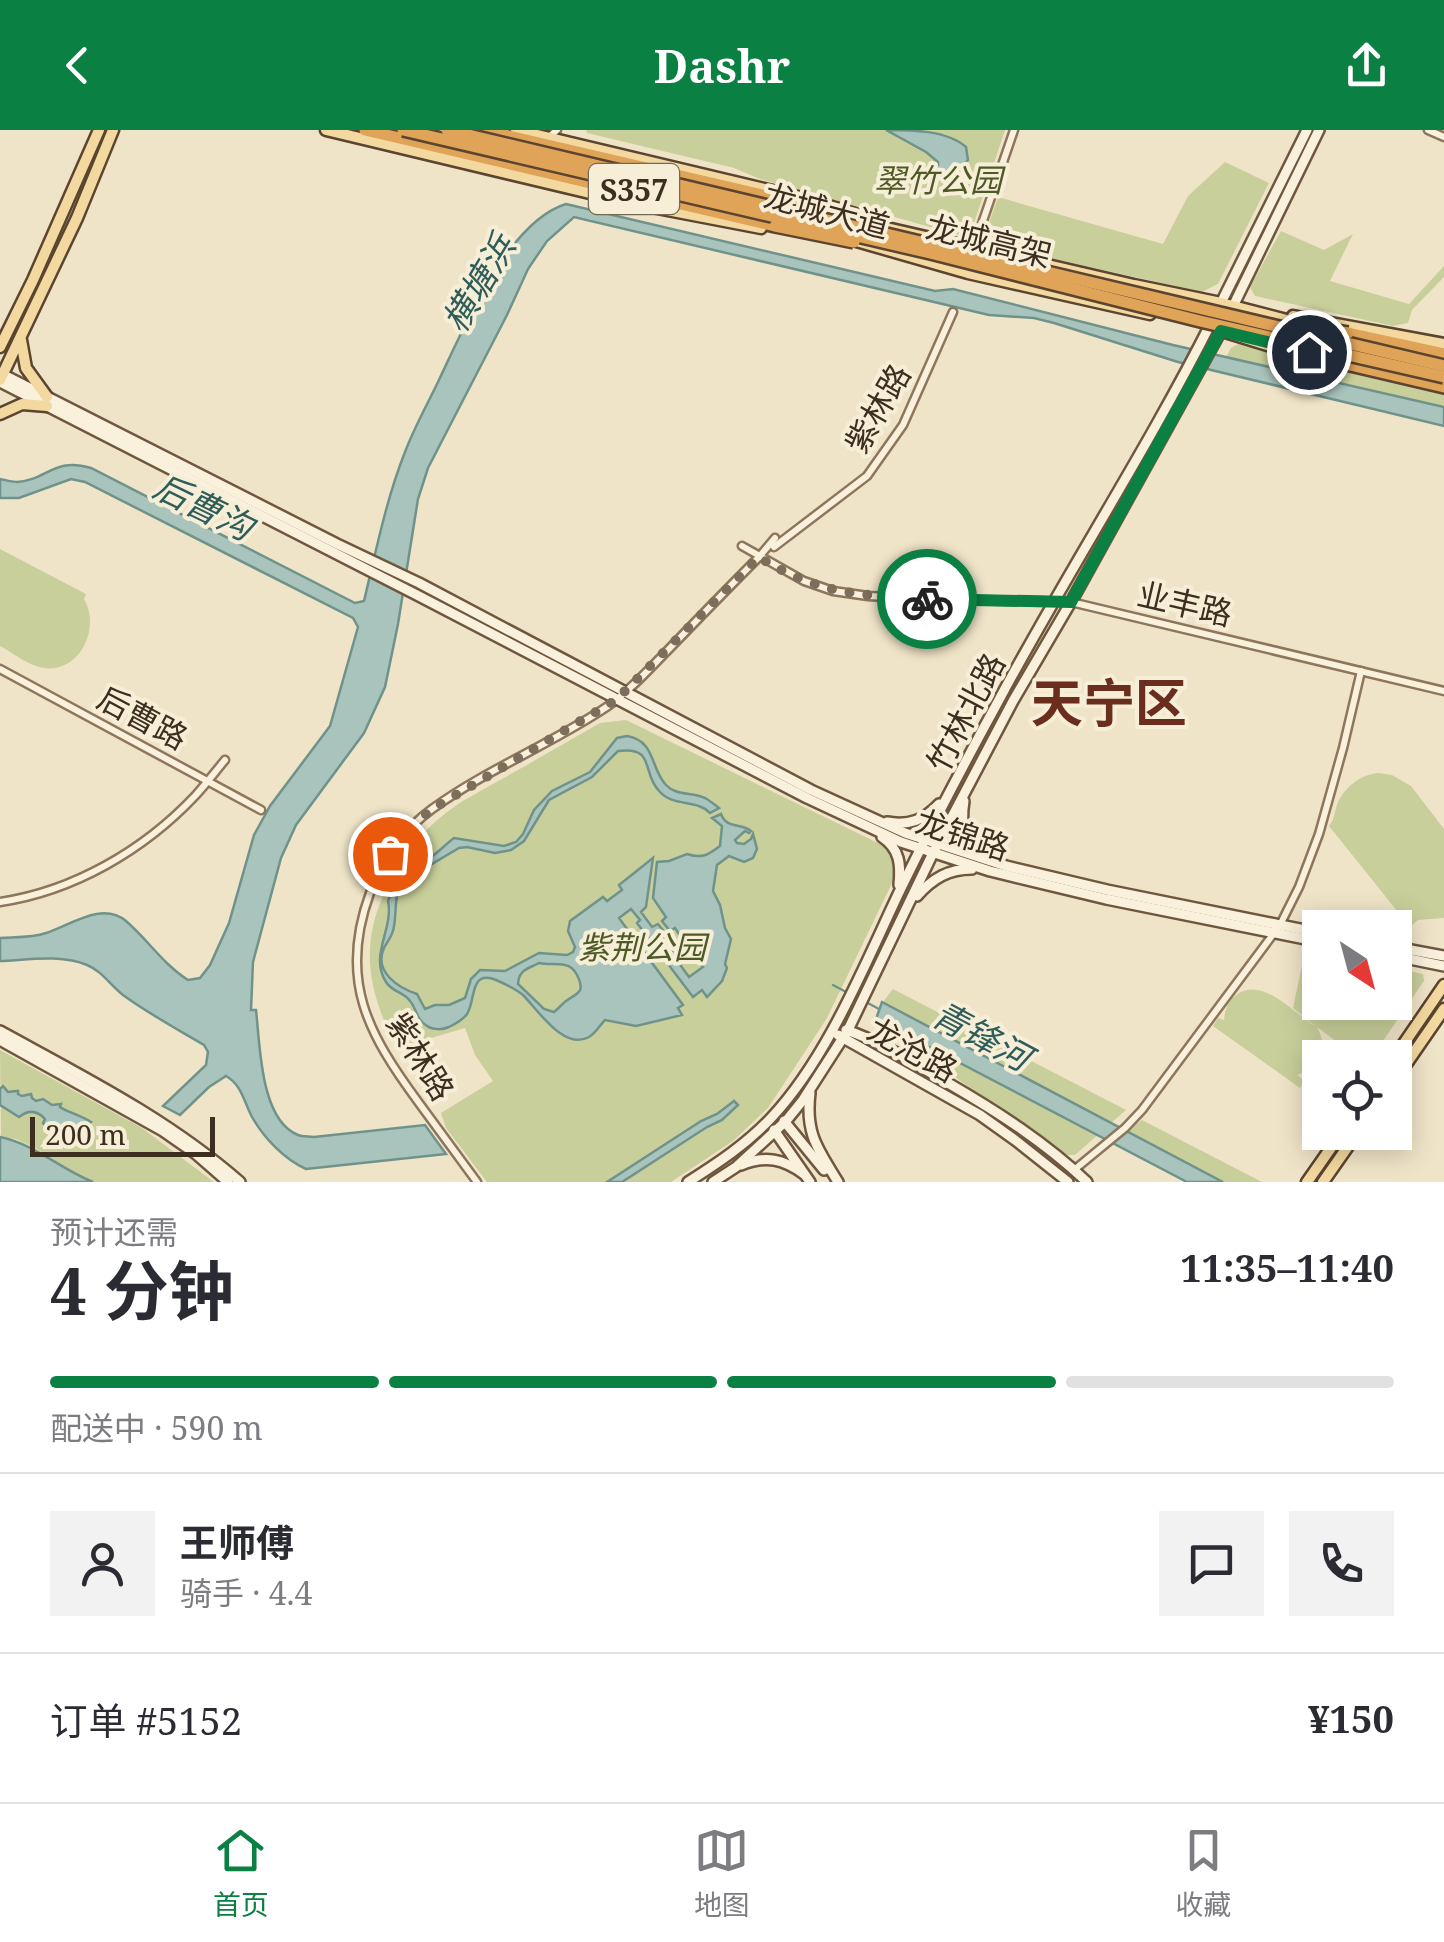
<!DOCTYPE html>
<html lang="zh">
<meta charset="utf-8">
<style>
body{margin:0;font-family:"Noto Serif","Noto Sans SC",serif;background:#f2f2f3;color:#2b2b33;height:100vh;display:flex;flex-direction:column;font-size:38px;white-space:nowrap}
*{box-sizing:border-box;margin:0}
p{font-size:32px;color:#7c7c81}
.icon{flex:none;width:55px;height:55px;fill:none;stroke:currentColor;stroke-width:2;stroke-linecap:round;stroke-linejoin:round}
.map{position:relative;height:1052px;overflow:hidden}
.sheet{display:flex;flex-direction:column;background:#fff;flex:1}
.sheet>*{flex:none}
.needle{width:65px;rotate:144deg}
.fabs{position:absolute;left:1302px;top:780px;display:grid;gap:20px}
.fabs a{display:grid;place-items:center;width:110px;height:110px;border-radius:0px;background:#fff;box-shadow:0 5px 25px #0003;font-size:50px}
.scale{position:absolute;left:30px;bottom:25px;width:185px;box-sizing:border-box;padding-left:10px;border:5px solid #3d2e20;border-top:0;font-size:28px;line-height:35px;white-space:nowrap;color:#3d2e20;-webkit-text-stroke:8px #f7eed8;paint-order:stroke}
.pin{position:absolute;display:grid;place-items:center;width:85px;height:85px;color:#fff;margin:-42px;border:5px solid #fff;border-radius:50%;box-shadow:0 2px 10px #0007}
.courier{position:absolute;display:grid;place-items:center;width:100px;height:100px;margin:-50px;border:8px solid #0b8043;border-radius:50%;background:#fff;color:#222;box-shadow:0 2px 12px #0007}
.overview em{font-style:normal;font-weight:700}
.overview div{display:flex;flex-direction:column-reverse}
.overview{display:flex;align-items:center;justify-content:space-between;height:170px;padding:0 50px}
h1{font-size:65px;font-weight:700;line-height:75px}
.bar{display:grid;grid-template-columns:repeat(4,1fr);gap:15px 10px;align-content:center;height:120px;padding:0 50px}
.bar i{height:12px;border-radius:8px;background:#e1e1e2}
.bar .active{background:#0b8043}
.bar p{grid-column:span 4}
.line{display:flex;align-items:center;gap:25px;padding:0 50px;border-top:2px solid #e1e1e2}
.line div{flex:1}
.round{display:grid;place-items:center;flex:none;width:105px;height:105px;border-radius:0px;background:#f2f2f3}
header{display:flex;justify-content:space-between;align-items:center;height:130px;padding:0 50px;background:#0b8043;color:#fff;font-size:45px;font-weight:700}
.menu{display:flex;justify-content:space-around;align-items:center;height:140px;border-top:2px solid #e1e1e2;background:#fff;font-size:28px;color:#7c7c81}
.menu a{display:grid;justify-items:center;gap:5px}
.menu .active{color:#0b8043}
.map>svg:first-child{display:block}
.green{fill:#c9cf9b}
.water{fill:#a9c4bc;stroke:#6f938a;stroke-width:2.5;fill-rule:evenodd}
.lines{fill:none;stroke-linecap:round;stroke-linejoin:round}
.stream{stroke:#6f938a;stroke-width:2.5}
.street-casing{stroke:#8d765c;stroke-width:11}
.secondary-casing{stroke:#6f573f;stroke-width:14}
.primary-casing{stroke:#5b4430;stroke-width:15}
.highway-casing{stroke:#5b4430;stroke-width:16}
.street{stroke:#faf1dc;stroke-width:6}
.secondary{stroke:#faf1dc;stroke-width:9}
.primary{stroke:#f3d9a0;stroke-width:10}
.highway{stroke:#e0a458;stroke-width:11}
.highway-bridge-casing{stroke:#5b4430;stroke-width:16;stroke-linecap:butt}
.highway-bridge{stroke:#e0a458;stroke-width:11}
.done{stroke:#7c6e5b;stroke-width:10;stroke-dasharray:0 18}
.route{stroke:#0b8043;stroke-width:12}
.labels{text-anchor:middle;dominant-baseline:central;stroke-width:8;stroke-linejoin:round;paint-order:stroke}
.shield{fill:#f7eed8;stroke:#756857;stroke-width:2.5}
.shield-label{font-size:30px;font-weight:bold;fill:#3d2e20}
.park-label{font-size:32px;font-style:italic;fill:#4d5a26;stroke:#f7eed8}
.street-label{font-size:32px;fill:#3d2e20;stroke:#f7eed8}
.water-label{font-size:35px;font-style:italic;fill:#2f5d5a;stroke:#f7eed8}
.town-label{font-size:52px;font-weight:bold;fill:#6b2e1e;stroke:#f7eed8}
</style>
<header><svg class="icon" aria-label="back" viewBox="0 0 24 24"><path d="M15 5l-7 7 7 7"/></svg>Dashr<svg class="icon" aria-label="share" viewBox="0 0 24 24"><path d="M12 15V3M7 8l5-5 5 5M5 13v7h14v-7"/></svg></header>
<div class="map">
<svg width="1444" height="1052" viewBox="0 0 1444 1052">
<rect width="100%" height="100%" fill="#f0e4c8"/>
<!-- green -->
<g class="green">
<path d="M586,0H1005L969,108L760,49L734,38L587,3Z"/>
<path d="M1225,32L1269,53L1218,154L1202,162L982,113L998,67L1163,114L1188,66Z"/>
<path d="M1281,101L1324,120L1353,104L1330,151L1409,174L1444,136V147L1412,180L1408,193L1393,196L1255,166L1250,157Z"/>
<path d="M1238,214L1444,264V277L1226,227L1231,218Z"/>
<path d="M0,419L86,464L84,469C101,498 80,543 44,538C29,536 13,523 0,516Z"/>
<path d="M626,590L882,715C893,728 896,734 893,751L827,888L768,978L733,1011L671,1052H487L446,998L441,983L493,951L475,925L465,898L397,918C361,850 359,797 402,732C416,710 433,691 454,677C468,667 485,659 500,650C534,631 567,612 600,593Z"/>
<path d="M1379,643L1392,645L1411,656L1444,699V788L1418,790L1410,797L1329,696C1335,689 1334,682 1338,672C1346,656 1361,644 1379,643Z"/>
<path d="M1305,821L1320,824V872H1395V838L1423,844L1424,851L1372,927H1357L1317,897C1329,918 1320,938 1297,945L1305,951L1300,958L1213,896L1218,888L1224,890C1225,879 1228,870 1239,863C1264,848 1295,884 1316,897L1293,878Z"/>
<path d="M893,859L1126,980L1075,1025H1067L959,950L932,928L879,897C874,882 884,870 893,859Z"/>
<path d="M0,920L142,998L214,1052H93L66,1040L37,1019L16,1009L1,1008Z"/>
<path d="M1142,990L1262,1052H1223L1126,1002Z"/>
</g>
<!-- water -->
<g class="water">
<path d="M886,0C911,0 947,0 966,17L968,30C958,41 947,51 932,48L927,41L938,35V32L926,22Z"/>
<path d="M566,74L935,161L953,159L1173,215L1444,277V296L1178,232L1054,193L1034,188L989,185L574,87L547,111L528,139L507,185L428,338L418,369L398,494L385,557L364,603L296,695L281,728L253,832L251,880H256C260,914 260,990 298,1005C303,1007 309,1006 314,1007L425,995L446,1024L306,1039C284,1029 264,1008 252,987C244,972 242,955 226,946L209,957L180,985L163,976L206,935L208,922L204,915C177,899 149,884 123,865C110,855 102,841 87,835C61,824 27,830 0,831V808C15,807 32,808 46,803C71,795 102,771 126,791C148,810 164,835 188,850L200,848L210,835L229,793L254,705L270,676L330,596L358,497L353,488L85,352L71,349L19,368H0V349C3,350 14,352 17,352C48,350 53,327 91,338L355,473L364,471C376,421 386,370 405,322C414,298 427,275 438,252C463,200 507,92 566,74Z"/>
<path d="M627,606C656,611 650,638 666,655C676,666 692,662 705,668C709,670 715,675 719,678L710,683C695,668 674,678 659,661C641,642 656,616 618,621L592,647L549,670L524,711L511,720L495,723L467,717L459,718L405,750C393,763 397,780 394,796C393,806 388,810 384,818C373,842 399,858 417,864L425,879L435,875H449L465,868L471,849L480,840L505,841L539,823L567,825L573,822L575,817L568,801L570,791L603,767L607,771L622,760L619,755L653,728L646,777L641,782L652,797L658,794L666,804L661,809L670,822L676,818L683,828L678,832L689,847L703,837L692,822L687,825L680,816L684,812L675,798L670,801L662,791L666,787L653,768L657,732L669,731L687,724C702,729 708,725 720,716L722,696L712,688L721,684C727,700 741,692 751,701L749,703L745,701L735,710L737,713L744,714L751,709L753,704L757,719L753,728L744,732L729,726L717,735L713,761L720,775L725,798L731,809L725,834L727,838L722,851L707,867L702,860L693,867L637,793L640,790L631,779L619,788L683,875L678,878L682,885L636,896L605,890C600,895 596,903 589,907C564,921 538,880 523,865C517,860 503,853 496,850C469,839 476,871 467,884C463,890 455,894 449,897C442,900 433,900 427,896C416,890 417,879 410,871C404,862 392,862 386,852C369,826 394,798 388,771C400,738 411,742 435,724C442,719 447,713 454,708L504,716L516,712L523,704L534,680L552,661L590,642L617,608ZM539,833C548,835 556,833 565,835C571,836 574,839 577,845C586,863 577,863 566,871C562,874 558,879 554,882L544,879L518,854C519,839 528,839 539,833Z"/>
<path d="M882,872L1223,1052H1187L876,889Z"/>
<path d="M3,956L8,962L18,961V964L22,966L31,964L32,968L36,971L43,969L52,975L61,974L60,977C65,981 82,986 91,992L86,997L89,1003L79,1012L75,1009L76,1004L72,1000H68L59,1010L43,993L45,989C37,980 28,980 19,987L0,975V959Z"/>
<path d="M734,971L738,975L722,990L707,997L622,1052H607L701,991L717,984Z"/>
<path d="M0,1007C37,1015 58,1038 93,1052H0Z"/>
</g>
<g class="lines">
<!-- stream -->
<g class="stream">
<path d="M833,855L848,863"/>
<path d="M864,871L879,879"/>
</g>
<!-- street casing -->
<g class="street-casing">
<g id="street">
<path d="M1428,0L1444,7"/>
<path d="M549,7L557,0"/>
<path d="M974,117L1014,0"/>
<path d="M742,416L804,451L833,461L868,466L928,469L1071,472L1444,561"/>
<path d="M774,417L867,346L903,295L953,182"/>
<path d="M0,539L261,680"/>
<path d="M0,772C74,761 144,720 195,666C206,654 215,642 225,630"/>
<path d="M1074,1040L1125,998L1142,980L1280,795L1299,757L1319,704L1343,618L1361,541"/>
<path d="M477,1052C458,1026 438,999 419,973C368,904 338,850 370,763C383,730 403,700 432,679C487,639 552,614 608,576C631,560 650,538 669,519C699,488 729,457 759,427L775,408"/>
</g>
</g>
<!-- secondary casing -->
<g class="secondary-casing">
<g id="secondary">
<path d="M1219,177L1307,0"/>
<path d="M0,243L337,414L419,453L811,660L905,703L1006,736L1107,760L1320,803"/>
<path d="M0,252L415,464L807,668L901,712L990,741L1106,769L1320,812"/>
<path d="M964,671C960,695 964,713 985,726"/>
<path d="M887,692C909,696 924,690 939,674"/>
<path d="M882,707C900,719 901,735 899,755"/>
<path d="M917,766C933,748 949,739 972,739"/>
<path d="M1395,817L1444,826"/>
<path d="M1395,826L1444,836"/>
<path d="M846,900C882,912 915,934 948,953C998,982 1046,1013 1087,1052"/>
<path d="M0,901C84,947 168,989 240,1052"/>
<path d="M838,905L980,985L1015,1010L1068,1052"/>
<path d="M0,910L163,1001L196,1024L228,1052"/>
<path d="M810,963C805,1004 818,1019 838,1052"/>
<path d="M784,991L824,1040"/>
<path d="M774,1000L810,1052"/>
<path d="M741,1035C766,1025 783,1029 804,1044"/>
<path d="M688,1052C718,1033 748,1013 772,987C829,926 866,831 902,756C933,693 966,630 1000,568C1068,441 1147,320 1212,191"/>
<path d="M713,1052L736,1037L786,991L803,970L848,900L933,723L1013,571L1071,472L1221,201L1319,0"/>
</g>
</g>
<!-- primary casing -->
<g class="primary-casing">
<g id="primary">
<path d="M326,0L636,74L761,98"/>
<path d="M516,0L802,68L855,84"/>
<path d="M787,75L1134,155L1221,173L1302,194"/>
<path d="M846,108L968,143L1150,184"/>
<path d="M1293,186L1444,214"/>
<path d="M1222,201L1306,227"/>
<path d="M21,210L26,238L47,267"/>
<path d="M0,217L33,150L99,0"/>
<path d="M0,250L77,88L113,0"/>
<path d="M0,284L22,274L47,276"/>
<path d="M1394,928L1444,855"/>
<path d="M1395,950L1444,879"/>
<path d="M1307,1052L1342,1002"/>
<path d="M1323,1052L1358,1002"/>
</g>
</g>
<!-- highway casing -->
<g class="highway-casing">
<g id="highway">
<path d="M365,0L775,96"/>
<path d="M483,0L784,70"/>
<path d="M1348,203L1444,224"/>
<path d="M1333,231L1444,257"/>
</g>
</g>
<!-- street -->
<use href="#street" class="street"/>
<!-- secondary -->
<use href="#secondary" class="secondary"/>
<!-- primary -->
<use href="#primary" class="primary"/>
<!-- highway -->
<use href="#highway" class="highway"/>
<!-- highway-bridge casing -->
<g class="highway-bridge-casing">
<g id="highway-bridge">
<path d="M403,0L930,123L1200,191L1444,247"/>
<path d="M447,0L1444,236"/>
<path d="M775,96L854,112"/>
<path d="M1293,194L1348,203"/>
<path d="M1301,221L1333,231"/>
</g>
</g>
<!-- highway-bridge -->
<use href="#highway-bridge" class="highway-bridge"/>
</g>
<g class="lines">
<!-- done -->
<path class="done" d="M390,724L411,696L434,678L616,570L759,427C819,465 859,465 927,469"/>
<!-- route -->
<path class="route" d="M927,469L1071,472L1221,201L1309,222"/>
</g>
<g class="labels">
<!-- shield labels -->
<rect class="shield" x="589" y="34" width="90" height="50" rx="8"/>
<g class="shield-label">
<text x="634" y="59">S357</text>
</g>
<!-- park labels -->
<g class="park-label">
<text x="938" y="49">翠竹公园</text>
<text x="642" y="816">紫荆公园</text>
</g>
<!-- street labels -->
<g class="street-label">
<text transform="translate(827 80) rotate(15)">龙城大道</text>
<text transform="translate(989 110) rotate(14)">龙城高架</text>
<text transform="translate(877 278) rotate(-60)">紫林路</text>
<text transform="translate(1185 473) rotate(13)">业丰路</text>
<text transform="translate(965 582) rotate(-62)">竹林北路</text>
<text transform="translate(143 587) rotate(28)">后曹路</text>
<text transform="translate(963 704) rotate(18)">龙锦路</text>
<text transform="translate(913 919) rotate(29)">龙沧路</text>
<text transform="translate(421 926) rotate(58)">紫林路</text>
</g>
<!-- water labels -->
<g class="water-label">
<text transform="translate(478 153) rotate(-59)">横塘浜</text>
<text transform="translate(204 376) rotate(26)">后曹沟</text>
<text transform="translate(982 905) rotate(28)">青锋河</text>
</g>
<!-- town labels -->
<g class="town-label">
<text x="1109" y="571">天宁区</text>
</g>
</g>
</svg>
<div class="fabs">
<a><svg class="needle" viewBox="-14 -14 28 28"><path d="M0-13l5 13h-10z" fill="#e53935"/><path d="M0 13l5-13h-10z" fill="#7c7c81"/></svg></a>
<a><svg class="icon" aria-label="locate" viewBox="0 0 24 24"><circle cx="12" cy="12" r="6"/><path d="M12 2v4M12 18v4M2 12h4M18 12h4"/></svg></a>
</div>
<div class="scale">200 m</div>
<div class="pin" style="left:390px;top:724px;background:#ea580c"><svg class="icon" aria-label="bag" viewBox="0 0 24 24"><path d="M5 8h14l-1 12H6zM9 8a3 3 0 0 1 6 0"/></svg></div>
<div class="pin" style="left:1309px;top:222px;background:#1f2937"><svg class="icon" aria-label="home" viewBox="0 0 24 24"><path d="M3 11l9-7 9 7M6 9v11h12V9"/></svg></div>
<div class="courier" style="left:927px;top:469px"><svg class="icon" aria-label="bike" viewBox="0 0 24 24"><circle cx="6" cy="16" r="4"/><circle cx="18" cy="16" r="4"/><path d="M6 16l4-8h5l3 8M10 8l3 8H6M13 5h3"/></svg></div>
</div>
<section class="sheet">
<div class="overview"><div><h1>4 分钟</h1><p>预计还需</p></div><em>11:35–11:40</em></div>
<div class="bar"><i class="active"></i><i class="active"></i><i class="active"></i><i></i><p>配送中 · 590 m</p></div>
<div class="line" style="height:180px"><a class="round"><svg class="icon" aria-label="person" viewBox="0 0 24 24"><circle cx="12" cy="8" r="4"/><path d="M4 21q1-7 8-7t8 7"/></svg></a><div><b>王师傅</b><p>骑手 · 4.4</p></div><a class="round"><svg class="icon" aria-label="chat" viewBox="0 0 24 24"><path d="M4 5h16v11H9l-5 4z"/></svg></a><a class="round"><svg class="icon" aria-label="phone" viewBox="0 0 24 24"><path d="M5 4h4l2 5-3 2q2 4 5 5l2-3 5 2v4C11 20 4 13 5 4z"/></svg></a></div>
<div class="line" style="height:130px"><div>订单 #5152</div><b>¥150</b></div>
</section>
<nav class="menu">
<a class="active"><svg class="icon" aria-label="home" viewBox="0 0 24 24"><path d="M3 11l9-7 9 7M6 9v11h12V9"/></svg>首页</a>
<a><svg class="icon" aria-label="map" viewBox="0 0 24 24"><path d="M3 6l6-2 6 2 6-2v14l-6 2-6-2-6 2zM9 4v14M15 6v14"/></svg>地图</a>
<a><svg class="icon" aria-label="saved" viewBox="0 0 24 24"><path d="M7 4h10v16l-5-4-5 4z"/></svg>收藏</a>
</nav>
